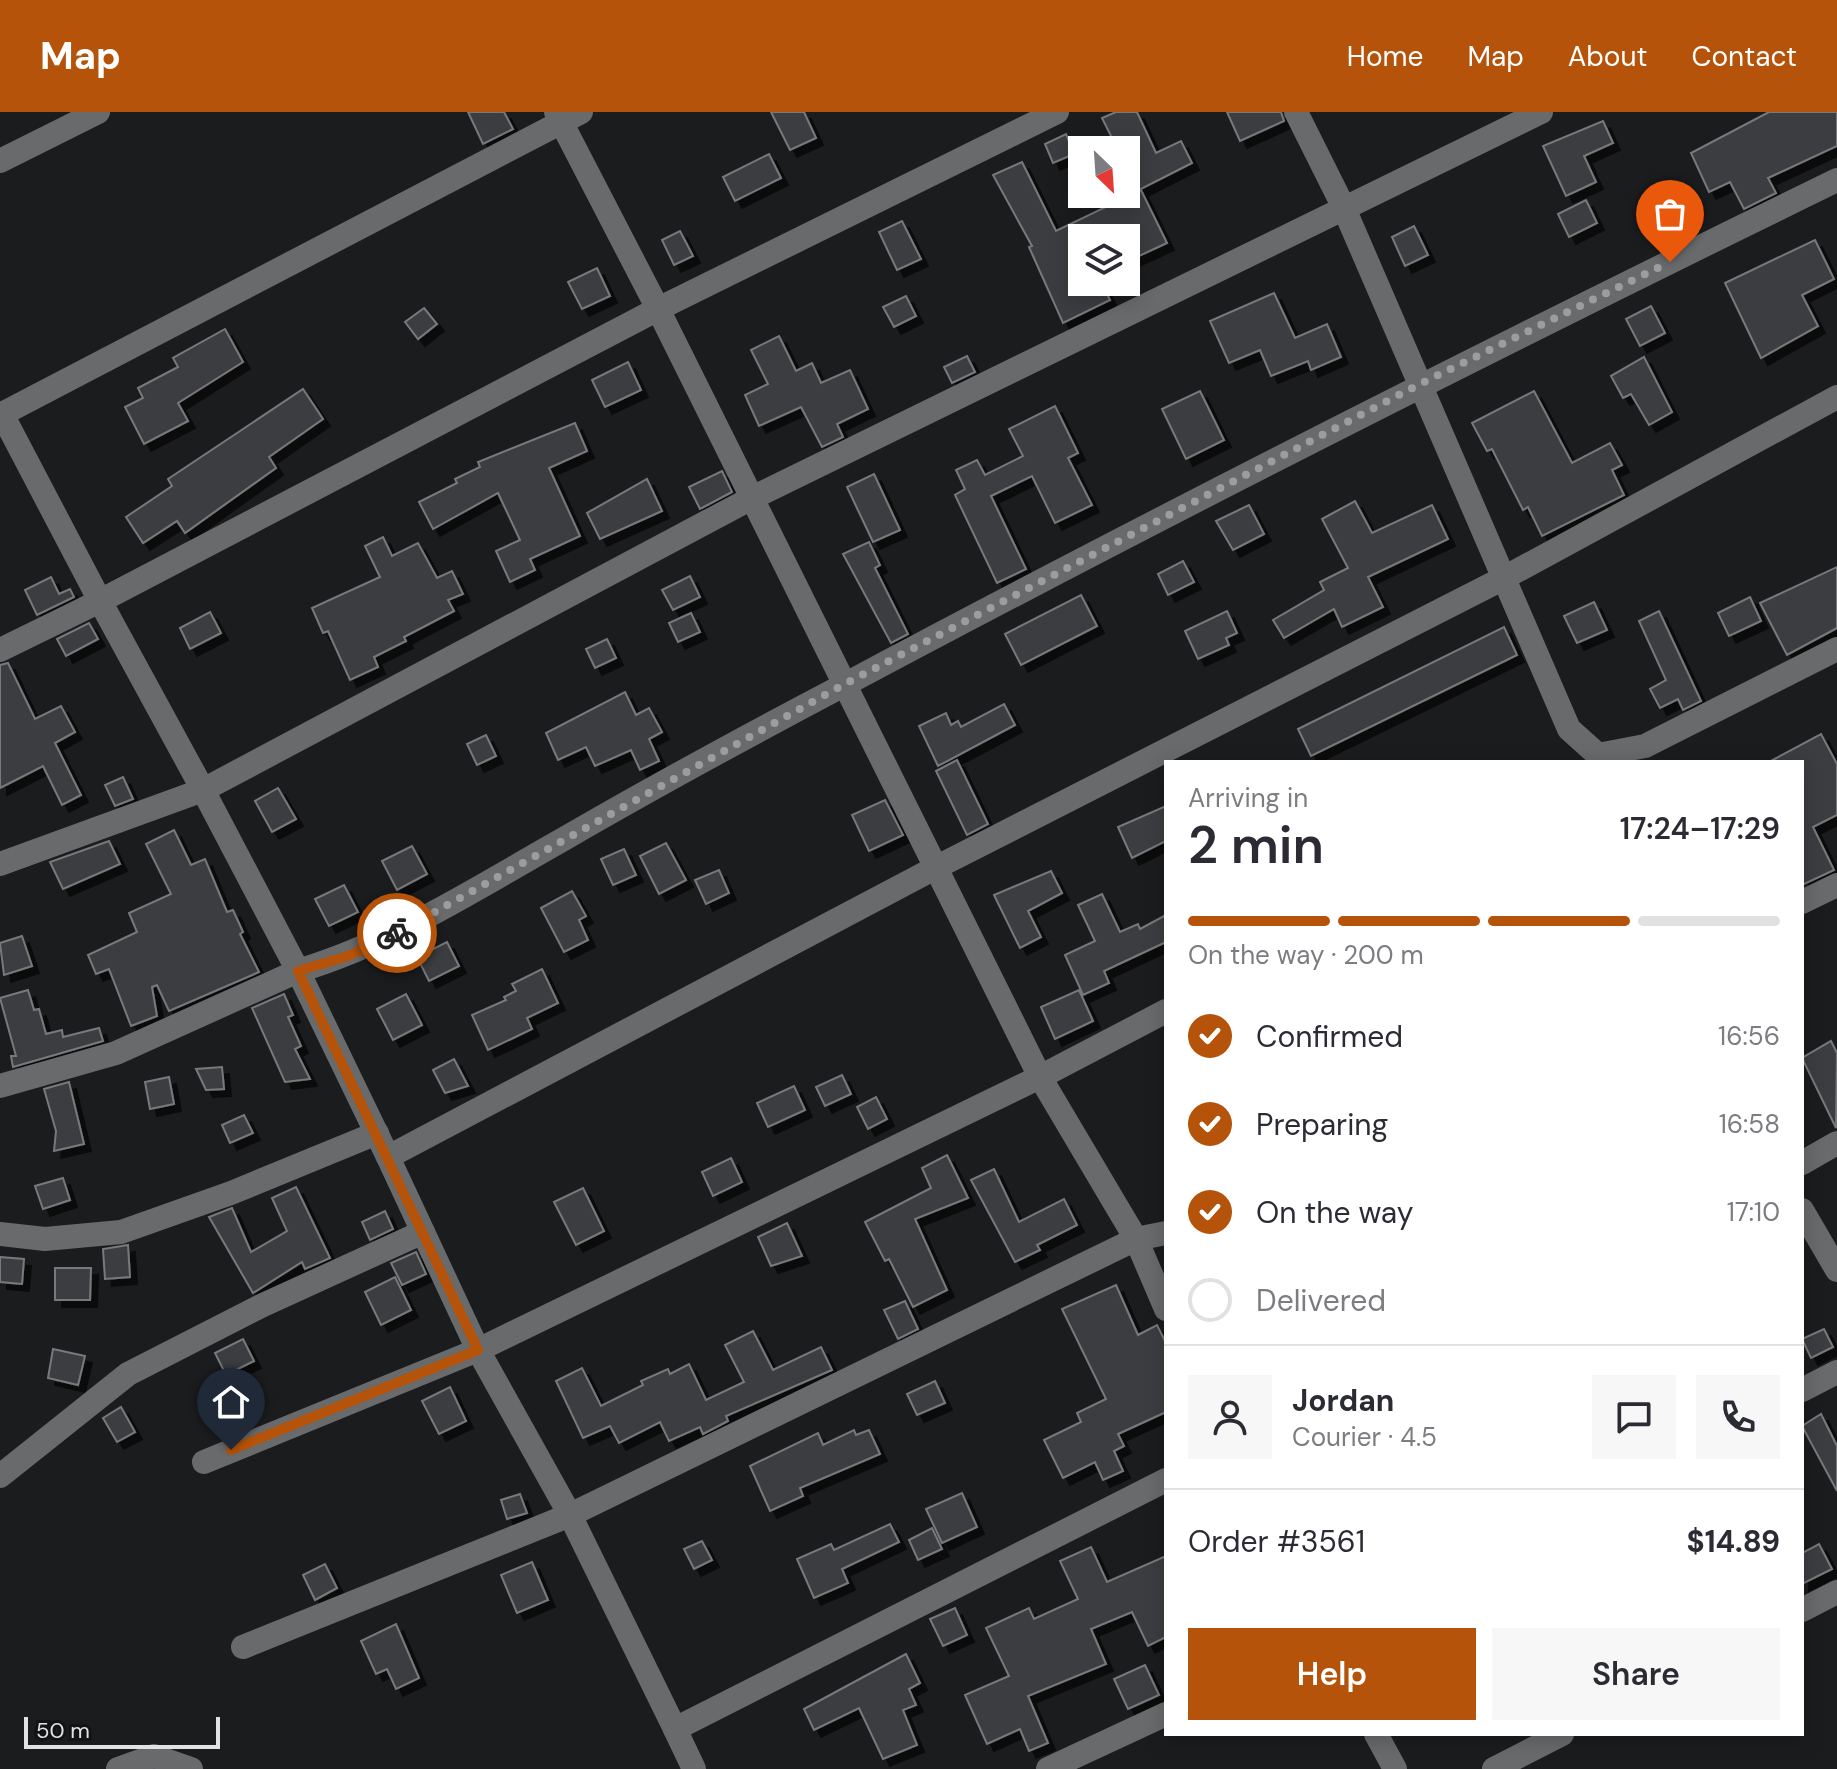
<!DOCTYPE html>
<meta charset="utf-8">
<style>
body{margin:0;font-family:"DM Sans",sans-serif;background:#f7f7f7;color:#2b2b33;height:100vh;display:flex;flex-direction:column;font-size:30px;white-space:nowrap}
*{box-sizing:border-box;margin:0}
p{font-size:26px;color:#7c7c81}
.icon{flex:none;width:44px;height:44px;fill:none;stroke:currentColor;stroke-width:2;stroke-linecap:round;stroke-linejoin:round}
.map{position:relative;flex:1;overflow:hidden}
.drawer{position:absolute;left:1164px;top:648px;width:640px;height:976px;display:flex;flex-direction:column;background:#fff;border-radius:0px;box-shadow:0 4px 20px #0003}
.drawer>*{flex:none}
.needle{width:52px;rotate:155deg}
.buttons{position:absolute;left:1068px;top:24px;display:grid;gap:16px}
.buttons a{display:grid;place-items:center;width:72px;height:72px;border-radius:0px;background:#fff;box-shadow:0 4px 20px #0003;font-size:40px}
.scale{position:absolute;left:24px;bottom:20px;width:196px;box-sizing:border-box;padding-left:8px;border:4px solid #e1e2e3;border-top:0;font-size:22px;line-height:28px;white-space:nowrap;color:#e1e2e3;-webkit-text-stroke:6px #121315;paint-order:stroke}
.pin{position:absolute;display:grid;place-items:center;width:68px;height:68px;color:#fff;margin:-82px -34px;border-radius:50% 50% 50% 0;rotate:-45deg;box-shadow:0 0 8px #0007}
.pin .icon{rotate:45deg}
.courier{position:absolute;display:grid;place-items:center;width:80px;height:80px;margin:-40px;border:6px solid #b45309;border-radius:50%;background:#fff;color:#222;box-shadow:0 2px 10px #0007}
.head em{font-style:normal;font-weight:600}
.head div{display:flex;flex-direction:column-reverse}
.head{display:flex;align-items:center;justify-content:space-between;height:136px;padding:0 24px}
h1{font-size:52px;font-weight:600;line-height:60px}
.bar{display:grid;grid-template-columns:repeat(4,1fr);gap:12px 8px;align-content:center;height:96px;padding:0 24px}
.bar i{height:10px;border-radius:6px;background:#e1e1e2}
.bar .on{background:#b45309}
.bar p{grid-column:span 4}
.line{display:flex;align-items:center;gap:20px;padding:0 24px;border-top:2px solid #e1e1e2}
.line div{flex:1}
.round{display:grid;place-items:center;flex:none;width:84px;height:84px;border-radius:0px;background:#f7f7f7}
ol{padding:0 24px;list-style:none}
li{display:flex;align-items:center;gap:24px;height:88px}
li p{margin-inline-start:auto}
li .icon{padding:8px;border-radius:50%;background:#b45309;color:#fff;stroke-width:4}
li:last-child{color:#7c7c81}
li i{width:44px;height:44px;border:4px solid #e1e1e2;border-radius:50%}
.action{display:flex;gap:16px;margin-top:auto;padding:16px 24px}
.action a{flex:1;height:92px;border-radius:0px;background:#b45309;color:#fff;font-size:32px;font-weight:600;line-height:92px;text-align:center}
.action a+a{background:#f7f7f7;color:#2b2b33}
header{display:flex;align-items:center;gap:48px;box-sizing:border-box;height:112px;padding:0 40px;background:#b45309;color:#fff}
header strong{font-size:38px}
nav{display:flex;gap:44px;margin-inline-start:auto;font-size:28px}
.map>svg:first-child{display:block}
.building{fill:#3b3d3f;stroke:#77797b;stroke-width:2;filter:url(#shadow)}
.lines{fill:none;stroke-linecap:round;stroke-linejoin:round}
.minor{stroke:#686a6c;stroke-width:24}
.done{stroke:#9c9d9e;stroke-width:8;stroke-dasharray:0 14.4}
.route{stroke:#b45309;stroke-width:10}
</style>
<header>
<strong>Map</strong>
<nav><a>Home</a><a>Map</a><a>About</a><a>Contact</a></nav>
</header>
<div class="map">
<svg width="1837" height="1657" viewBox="0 0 1837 1657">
<defs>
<filter id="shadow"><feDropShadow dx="7" dy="7" stdDeviation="0" flood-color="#0009"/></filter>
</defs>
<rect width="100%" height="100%" fill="#1b1c1e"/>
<!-- building -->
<g class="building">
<path d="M468,0H504L513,17L483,32Z"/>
<path d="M771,0H804L816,26L790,38Z"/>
<path d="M1116,0H1137L1156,41L1181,29L1192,51L1137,79L1126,55V38H1118L1102,6Z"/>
<path d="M1227,0H1281L1284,9L1240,29Z"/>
<path d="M1769,0H1837V34L1768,66L1776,81L1744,97L1730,70L1709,80L1691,41Z"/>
<path d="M1603,9L1613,31L1584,44L1596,70L1566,84L1543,34Z"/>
<path d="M1066,22L1074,42L1053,51L1045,32Z"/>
<path d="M769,42L781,66L735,89L723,65Z"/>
<path d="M1022,50L1056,119L1141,78L1167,131L1126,150V126H1082V170H1101L1110,188L1063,211L1029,135L1032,134L993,63Z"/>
<path d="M1586,88L1597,111L1569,125L1558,102Z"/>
<path d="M902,109L921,147L897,158L879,120Z"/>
<path d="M1414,114L1428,143L1405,154L1392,125Z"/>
<path d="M680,119L693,144L674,153L662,128Z"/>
<path d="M1815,128L1834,167L1802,183L1818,214L1761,246L1725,171Z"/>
<path d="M597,156L610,184L582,197L568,170Z"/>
<path d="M1274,181L1295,226L1327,212L1341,245L1311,258L1308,249L1271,264L1260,238L1229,251L1210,209Z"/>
<path d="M906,184L916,204L894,215L883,195Z"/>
<path d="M1651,194L1665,221L1640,234L1626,207Z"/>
<path d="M424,196L437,212L418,227L405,210Z"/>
<path d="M225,217L243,250L178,291L188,309L144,332L125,295L143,286L138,276L178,255L173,246Z"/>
<path d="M779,224L796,259L812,251L821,271L850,258L868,297L837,312L843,325L822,335L801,295L759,314L745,283L768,272L751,238Z"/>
<path d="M967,244L975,260L952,271L944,255Z"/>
<path d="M1644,245L1672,300L1649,313L1631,282L1623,286L1611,264Z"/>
<path d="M628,250L641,278L605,295L592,268Z"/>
<path d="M303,277L323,307L269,345L276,356L185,421L177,409L143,431L126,405L172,374L168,367Z"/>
<path d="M1200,279L1224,328L1186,347L1162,297Z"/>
<path d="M1534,279L1572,351L1610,331L1622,353L1612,358L1624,383L1542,424L1528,395L1523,398L1492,337L1487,339L1472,311Z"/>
<path d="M1055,294L1078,341L1068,346L1092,393L1055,411L1032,364L991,384L1026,457L997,471L955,383L965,377L956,358L977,348L985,363L1023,344L1009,317Z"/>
<path d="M575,311L587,339L549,356L580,424L530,447L535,458L510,470L496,439L520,428L498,381L433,417L419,390L457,371L455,367L480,355L478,350Z"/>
<path d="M722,359L732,380L700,397L689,375Z"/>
<path d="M874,362L900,418L873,430L847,375Z"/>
<path d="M647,367L662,399L600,427L587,401Z"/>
<path d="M1355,389L1372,421L1432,393L1448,427L1368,465L1383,495L1342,515L1334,497L1284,526L1273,508L1324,478L1320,470L1348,456L1322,407Z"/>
<path d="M1249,393L1264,422L1233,438L1216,409Z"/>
<path d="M383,425L392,444L418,431L437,466L452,459L463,482L448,488L454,499L404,525L406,529L374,545L378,555L350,568L328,519L323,521L312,496L380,465L365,434Z"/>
<path d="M869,430L880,453L875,456L908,522L891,531L843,442Z"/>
<path d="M1183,449L1194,470L1168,483L1158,462Z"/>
<path d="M1837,455V516L1787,543L1760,491Z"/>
<path d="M690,464L700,485L673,498L662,478Z"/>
<path d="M51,465L59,482L70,477L74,485L37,503L25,478Z"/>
<path d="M1081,483L1097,514L1021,553L1005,522Z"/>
<path d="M1750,485L1761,509L1729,524L1718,501Z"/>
<path d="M1594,490L1607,518L1577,531L1564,504Z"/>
<path d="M1227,499L1237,521L1226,526L1229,533L1198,547L1185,519Z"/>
<path d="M1659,499L1701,589L1683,598L1678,587L1660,596L1650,577L1666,568L1639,509Z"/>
<path d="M210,500L221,521L190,537L180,516Z"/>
<path d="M691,501L700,520L678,530L669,511Z"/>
<path d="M89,511L98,527L66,544L57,527Z"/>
<path d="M1504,515L1517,543L1311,644L1298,617Z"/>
<path d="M607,527L616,546L595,556L586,537Z"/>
<path d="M8,551L35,607L61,594L75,620L55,631L81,683L62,693L43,654L0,676V553Z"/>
<path d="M625,580L636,603L649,596L662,620L649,627L659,649L640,658L631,638L595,654L586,635L558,648L546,621Z"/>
<path d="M1004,592L1015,613L938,654L919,614L946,601L951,613L958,609L961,615Z"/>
<path d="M1821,622L1837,652V703L1813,715L1834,758L1802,773V650H1769Z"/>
<path d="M486,623L496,644L477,653L467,632Z"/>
<path d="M957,648L988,712L967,723L936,659Z"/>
<path d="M123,665L133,687L115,694L105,673Z"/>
<path d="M278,676L296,707L272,720L255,689Z"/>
<path d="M885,688L903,723L869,739L852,703Z"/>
<path d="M1166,694V729L1132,746L1118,715Z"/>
<path d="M174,718L191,753L205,747L227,800L233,798L243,820L240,822L259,860L169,899L157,873L152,875L157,904L131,914L109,857L96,862L88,843L137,820L129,801L171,782L146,732Z"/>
<path d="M109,729L120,752L63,777L50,750Z"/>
<path d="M666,731L686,768L659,782L640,744Z"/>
<path d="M412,734L427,762L397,778L382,749Z"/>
<path d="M624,737L636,763L613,773L601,747Z"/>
<path d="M719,758L729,781L706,792L695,768Z"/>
<path d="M1051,759L1062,781L1028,799L1041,825L1020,836L994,783Z"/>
<path d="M344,773L358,800L329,814L315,787Z"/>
<path d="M572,779L586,804L579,808L588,828L564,840L541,796Z"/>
<path d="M1102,782L1120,820L1138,812L1140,817L1166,803V830L1104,859L1109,871L1083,883L1065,843L1095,829L1078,793Z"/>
<path d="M22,824L32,854L4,863L0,831Z"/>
<path d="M447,830L459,854L429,869L417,845Z"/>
<path d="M542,857L558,891L527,906L532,917L488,938L472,903L506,888L504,885L516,879L512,872Z"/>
<path d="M28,878L34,898L39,897L46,922L62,918L63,925L99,916L103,929L13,955L11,944H16L0,886Z"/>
<path d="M1079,878L1093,909L1055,927L1041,895Z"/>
<path d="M284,882L293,903L288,905L301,934L295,937L310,967L285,970L252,896Z"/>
<path d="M406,882L422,913L393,928L377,897Z"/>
<path d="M1831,929L1837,941L1836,1016L1802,946Z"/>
<path d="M454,947L468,974L445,981L433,958Z"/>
<path d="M222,955L224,977L206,978L196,957Z"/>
<path d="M842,963L851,982L825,994L816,975Z"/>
<path d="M169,965L174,992L150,997L145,970Z"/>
<path d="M69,970L84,1032L54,1039L56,1019L44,977Z"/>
<path d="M794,974L805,998L768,1015L757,991Z"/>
<path d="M876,985L887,1007L868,1017L857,995Z"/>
<path d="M244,1003L253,1021L230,1031L222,1013Z"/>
<path d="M947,1043L968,1086L915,1107L947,1178L913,1195L889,1147L885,1149L865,1110L931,1076L922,1056Z"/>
<path d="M731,1046L742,1070L713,1084L702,1060Z"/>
<path d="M994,1057L1019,1110L1064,1087L1077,1113L1037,1133L1040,1138L1015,1150L971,1068Z"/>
<path d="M63,1066L70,1088L43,1097L35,1074Z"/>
<path d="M296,1075L330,1146L305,1157L302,1150L253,1181L209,1105L232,1096L251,1140L287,1119L272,1086Z"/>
<path d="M583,1076L604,1119L576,1133L554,1090Z"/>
<path d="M385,1099L393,1117L370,1128L362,1110Z"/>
<path d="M787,1111L802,1144L771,1154L758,1125Z"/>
<path d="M128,1133L130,1165L105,1167L103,1137Z"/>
<path d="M416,1140L426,1162L402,1173L391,1151Z"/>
<path d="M0,1145L24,1147L22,1172L0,1170Z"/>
<path d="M55,1156H91L90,1188H55Z"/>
<path d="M395,1165L411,1198L381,1213L365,1180Z"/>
<path d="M1116,1173L1138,1223L1157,1213L1166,1231V1300L1118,1322L1124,1334L1114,1339L1123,1359L1103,1368L1095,1350L1063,1366L1044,1328L1081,1310L1077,1301L1106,1287L1062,1197Z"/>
<path d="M905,1189L918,1217L898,1227L884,1198Z"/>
<path d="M1824,1217L1833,1235L1811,1246L1802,1227Z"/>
<path d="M753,1219L773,1258L821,1235L832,1258L726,1304L728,1309L703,1322L700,1315L669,1329L660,1310L619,1331L610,1314L583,1326L556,1269L582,1256L601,1294L643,1273L641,1269L668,1257L670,1262L689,1252L706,1288L744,1270L725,1233Z"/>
<path d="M243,1227L254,1249L226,1263L215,1241Z"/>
<path d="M53,1237L85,1244L78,1273L48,1266Z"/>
<path d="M935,1269L945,1291L917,1303L907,1282Z"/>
<path d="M450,1275L466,1309L439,1322L422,1289Z"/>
<path d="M121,1295L135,1320L117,1330L103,1306Z"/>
<path d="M1821,1302L1837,1334V1379L1802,1314Z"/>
<path d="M854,1318L856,1323L869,1318L880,1342L800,1376L803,1384L770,1399L750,1354L818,1321L823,1333Z"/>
<path d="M962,1381L977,1415L942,1431L926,1397Z"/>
<path d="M520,1382L527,1401L507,1407L501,1388Z"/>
<path d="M890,1412L899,1430L842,1457L848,1471L814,1486L797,1447L831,1432L834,1438Z"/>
<path d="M932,1416L942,1437L918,1448L909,1428Z"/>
<path d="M702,1429L712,1448L694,1457L684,1437Z"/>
<path d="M1819,1432L1832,1457L1802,1472V1441Z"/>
<path d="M1091,1435L1107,1470L1166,1444V1525L1148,1534L1132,1500L1091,1517L1106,1552L1028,1584L1048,1631L1029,1639L1020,1617L987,1632L965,1583L1009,1564L986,1516L1029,1496L1034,1507L1078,1487L1060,1449Z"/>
<path d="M532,1450L548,1488L517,1501L501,1463Z"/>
<path d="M325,1452L337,1476L315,1488L303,1463Z"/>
<path d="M955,1496L967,1523L943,1534L930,1507Z"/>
<path d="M396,1512L419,1566L396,1577L387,1557L376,1562L361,1529Z"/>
<path d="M906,1542L920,1571L909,1577L916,1593L903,1598L917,1633L883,1647L859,1596L814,1618L804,1597Z"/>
<path d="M1145,1553L1159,1583L1128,1597L1114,1567Z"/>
</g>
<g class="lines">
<!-- minor -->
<g class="minor">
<path d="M556,0L658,197L1040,965L1136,1127L1166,1197"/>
<path d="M1296,0L1343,94L1569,617L1598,643L1645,634L1837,537"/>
<path d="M0,49L98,0"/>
<path d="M0,538L100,489L2,302L581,0"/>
<path d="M0,752L203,678L100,489L658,197L1057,0"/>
<path d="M1802,790L1837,773"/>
<path d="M0,974L116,941L298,859L203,678L750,387L1541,0"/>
<path d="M388,1045L298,859C394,830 475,777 562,728C655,674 749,623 844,573C1172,398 1503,231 1837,68"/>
<path d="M1802,1051L1837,1031"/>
<path d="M1802,1098L1837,1158"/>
<path d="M0,1122L45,1127L121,1120L231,1081L377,1021"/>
<path d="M1802,1278L1837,1260"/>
<path d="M204,1350L478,1238L388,1045L935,756L1502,467L1837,285"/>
<path d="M0,1364L128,1262L263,1193L423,1120"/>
<path d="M1802,1498L1837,1480"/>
<path d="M243,1535L570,1403L478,1238L1040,965L1166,899"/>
<path d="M675,1617L570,1403L1136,1127L1166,1121"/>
<path d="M1376,1622L1395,1657"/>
<path d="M118,1657L154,1644L191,1657"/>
<path d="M694,1657L675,1617L1166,1368"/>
<path d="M1048,1657L1166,1602"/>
<path d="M1494,1657L1562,1622"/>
</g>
</g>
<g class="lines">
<!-- done -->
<path class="done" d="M397,821L843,573L1420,272L1670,150"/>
<!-- route -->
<path class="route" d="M231,1338L478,1238L298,859L348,844L397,821"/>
</g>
</svg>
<div class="buttons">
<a><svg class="needle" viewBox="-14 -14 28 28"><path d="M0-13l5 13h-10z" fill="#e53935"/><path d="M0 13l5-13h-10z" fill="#7c7c81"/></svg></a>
<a><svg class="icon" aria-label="layers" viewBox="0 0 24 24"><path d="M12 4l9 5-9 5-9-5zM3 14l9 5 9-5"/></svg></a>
</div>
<div class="scale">50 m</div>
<div class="pin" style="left:1670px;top:150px;background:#ea580c"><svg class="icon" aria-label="bag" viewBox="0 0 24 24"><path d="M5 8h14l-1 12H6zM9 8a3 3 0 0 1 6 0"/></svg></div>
<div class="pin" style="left:231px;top:1338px;background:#1f2937"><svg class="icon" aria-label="home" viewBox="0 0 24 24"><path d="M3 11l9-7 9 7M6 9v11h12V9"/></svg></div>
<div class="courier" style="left:397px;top:821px"><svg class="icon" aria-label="bike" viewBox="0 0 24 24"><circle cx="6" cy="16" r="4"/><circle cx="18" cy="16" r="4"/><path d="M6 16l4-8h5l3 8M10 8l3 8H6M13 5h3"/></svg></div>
<section class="drawer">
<div class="head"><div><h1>2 min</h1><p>Arriving in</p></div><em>17:24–17:29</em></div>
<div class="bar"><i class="on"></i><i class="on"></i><i class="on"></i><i></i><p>On the way · 200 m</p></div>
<ol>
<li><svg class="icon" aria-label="check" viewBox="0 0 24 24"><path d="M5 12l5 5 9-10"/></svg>Confirmed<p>16:56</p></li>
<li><svg class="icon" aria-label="check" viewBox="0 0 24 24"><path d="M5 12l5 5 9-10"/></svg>Preparing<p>16:58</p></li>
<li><svg class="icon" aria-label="check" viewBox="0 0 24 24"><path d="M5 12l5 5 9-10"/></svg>On the way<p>17:10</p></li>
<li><i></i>Delivered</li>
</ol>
<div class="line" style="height:144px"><a class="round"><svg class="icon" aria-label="person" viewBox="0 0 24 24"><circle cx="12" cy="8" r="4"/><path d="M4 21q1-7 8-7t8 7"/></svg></a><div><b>Jordan</b><p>Courier · 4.5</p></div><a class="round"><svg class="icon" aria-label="chat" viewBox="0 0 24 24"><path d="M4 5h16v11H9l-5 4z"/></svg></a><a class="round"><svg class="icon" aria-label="phone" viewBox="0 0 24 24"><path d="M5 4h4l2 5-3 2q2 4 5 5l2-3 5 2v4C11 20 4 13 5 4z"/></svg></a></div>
<div class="line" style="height:104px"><div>Order #3561</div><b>$14.89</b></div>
<div class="action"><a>Help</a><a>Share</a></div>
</section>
</div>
